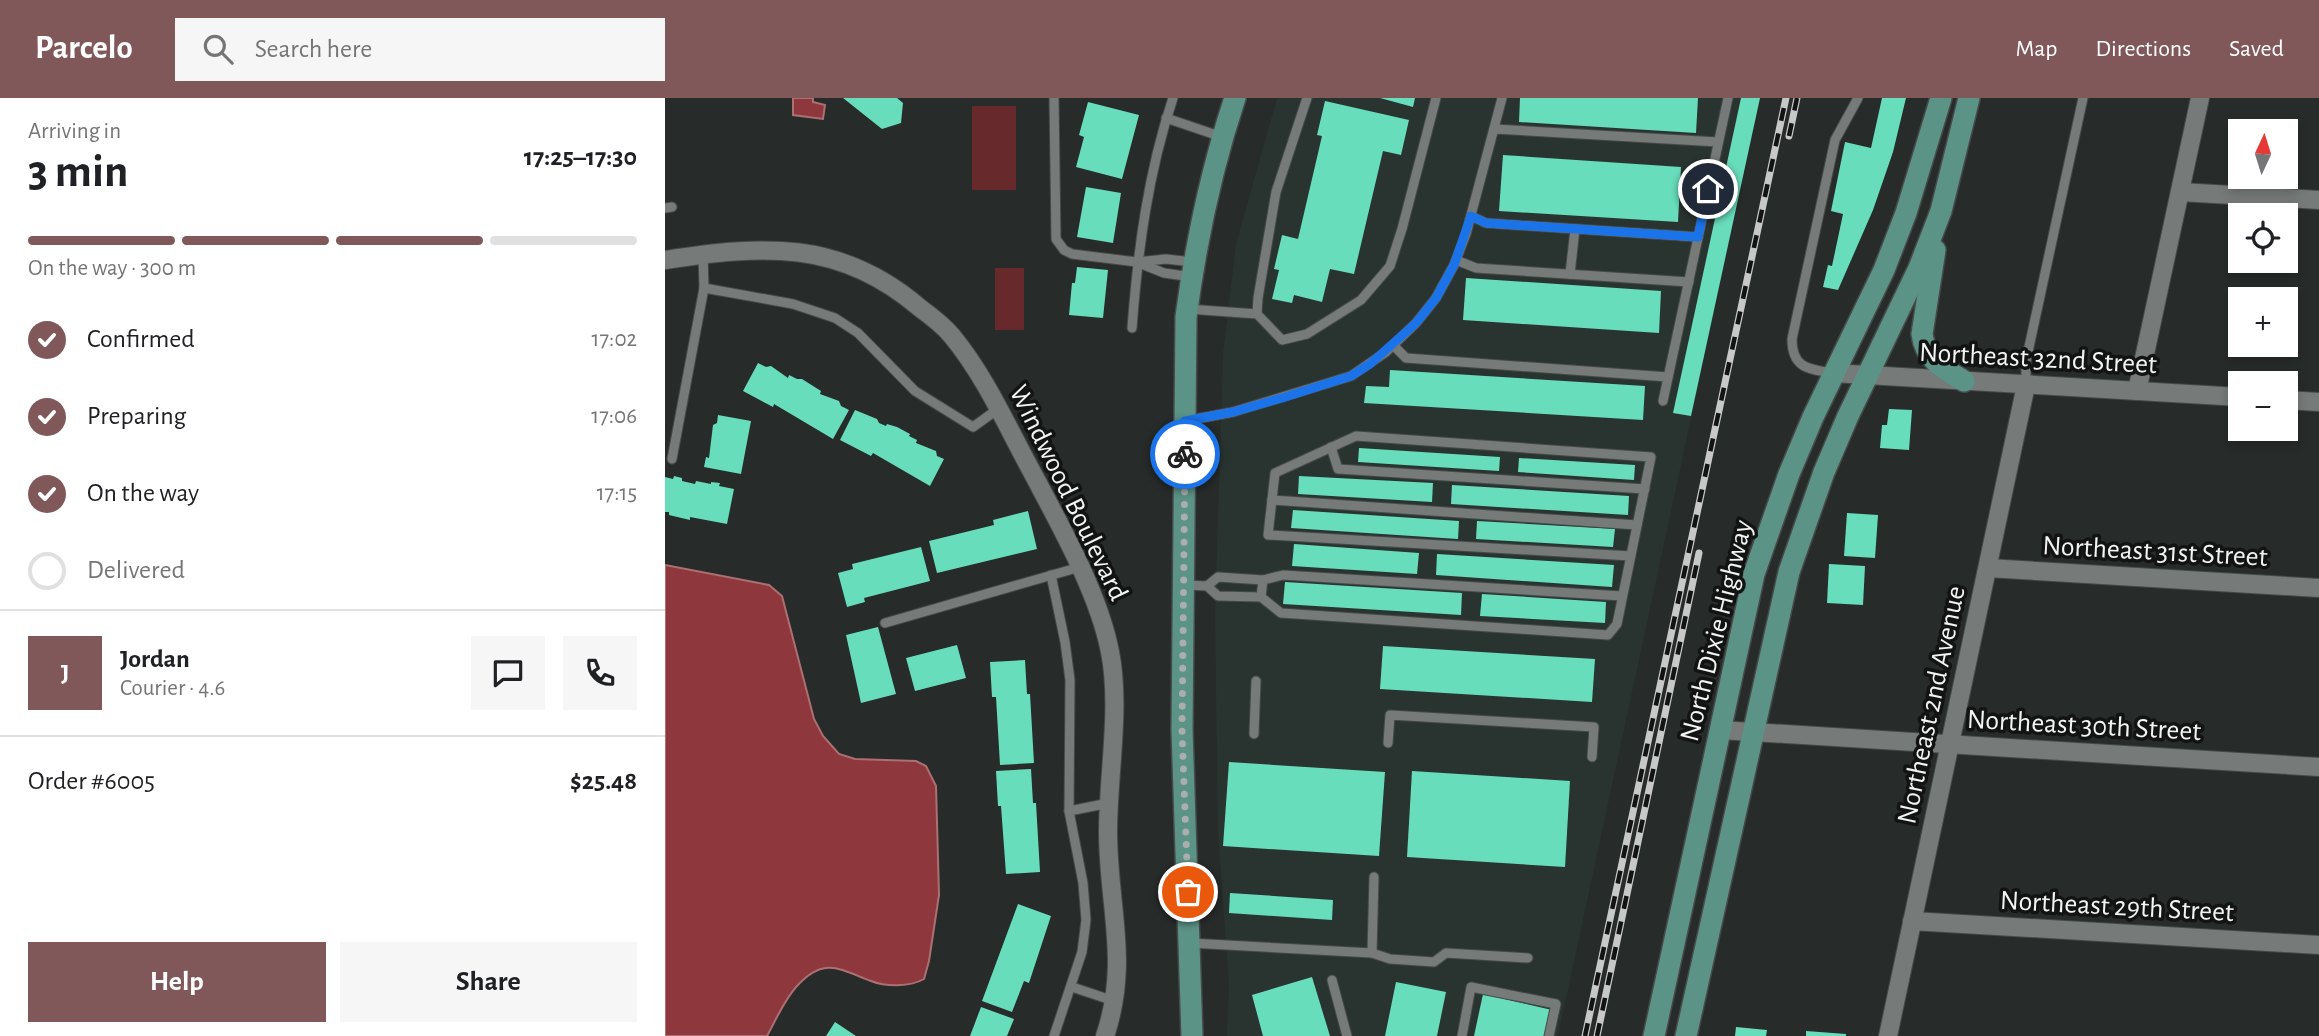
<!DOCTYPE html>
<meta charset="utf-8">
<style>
body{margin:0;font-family:"Alegreya Sans",sans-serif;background:#f6f6f6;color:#202124;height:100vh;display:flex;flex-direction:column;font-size:26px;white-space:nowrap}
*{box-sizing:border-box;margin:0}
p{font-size:23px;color:#757577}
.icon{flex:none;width:38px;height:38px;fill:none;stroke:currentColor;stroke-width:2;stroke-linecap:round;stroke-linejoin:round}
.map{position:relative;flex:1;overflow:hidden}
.drawer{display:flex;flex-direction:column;background:#fff;width:665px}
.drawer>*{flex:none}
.needle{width:46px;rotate:4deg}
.tools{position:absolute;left:1563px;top:21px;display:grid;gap:14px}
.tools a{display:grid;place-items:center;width:70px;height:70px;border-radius:0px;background:#fff;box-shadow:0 4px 10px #0003;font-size:35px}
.pin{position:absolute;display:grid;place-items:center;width:60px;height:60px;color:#fff;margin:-30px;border:4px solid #fff;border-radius:50%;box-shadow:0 2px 7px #0007}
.courier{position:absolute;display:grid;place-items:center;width:70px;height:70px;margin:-35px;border:5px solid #1a73e8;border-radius:50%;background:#fff;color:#222;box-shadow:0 2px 9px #0007}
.summary em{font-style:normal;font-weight:600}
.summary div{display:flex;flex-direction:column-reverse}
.summary{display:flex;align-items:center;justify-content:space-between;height:119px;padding:0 28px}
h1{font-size:46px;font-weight:600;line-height:52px}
.bar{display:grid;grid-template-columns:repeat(4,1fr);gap:10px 7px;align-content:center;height:84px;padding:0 28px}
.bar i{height:9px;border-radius:5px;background:#e0e0e0}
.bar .active{background:#80585a}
.bar p{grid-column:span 4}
.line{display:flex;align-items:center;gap:18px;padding:0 28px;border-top:2px solid #e0e0e0}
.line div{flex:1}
.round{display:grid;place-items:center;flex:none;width:74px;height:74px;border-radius:0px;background:#f6f6f6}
ol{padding:0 28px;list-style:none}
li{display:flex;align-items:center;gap:21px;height:77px}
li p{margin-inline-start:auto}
li .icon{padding:7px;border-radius:50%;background:#80585a;color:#fff;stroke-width:4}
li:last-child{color:#757577}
li i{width:38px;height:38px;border:4px solid #e0e0e0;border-radius:50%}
.button{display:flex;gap:14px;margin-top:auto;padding:14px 28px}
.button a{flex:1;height:80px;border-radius:0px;background:#80585a;color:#fff;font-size:28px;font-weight:600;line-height:80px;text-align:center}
.button a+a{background:#f6f6f6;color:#202124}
header{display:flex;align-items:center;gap:42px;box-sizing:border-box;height:98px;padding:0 35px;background:#80585a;color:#fff}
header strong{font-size:33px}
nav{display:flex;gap:38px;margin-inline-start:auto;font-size:24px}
.search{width:490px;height:63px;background:#f6f6f6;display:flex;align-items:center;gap:18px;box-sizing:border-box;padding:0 24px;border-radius:0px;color:#757577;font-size:26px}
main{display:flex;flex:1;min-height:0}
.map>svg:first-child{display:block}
.built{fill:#293430}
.green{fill:#68292c}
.water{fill:#8e373c;stroke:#ac7073;stroke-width:2}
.building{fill:#68ddbb}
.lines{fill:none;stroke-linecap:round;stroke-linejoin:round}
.lane-casing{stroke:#464a49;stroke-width:11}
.street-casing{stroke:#464a49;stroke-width:20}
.secondary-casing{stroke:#464a49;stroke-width:24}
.lane{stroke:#767a79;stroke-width:9}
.street{stroke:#767a79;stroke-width:18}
.secondary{stroke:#5c9387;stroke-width:21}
.rail-casing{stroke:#c6c9c8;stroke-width:7}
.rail{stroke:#121313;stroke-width:4.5;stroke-dasharray:13;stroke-linecap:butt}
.done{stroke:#aaaead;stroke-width:7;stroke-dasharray:0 12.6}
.route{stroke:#1a73e8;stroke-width:9}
.labels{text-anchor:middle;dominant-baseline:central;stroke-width:7;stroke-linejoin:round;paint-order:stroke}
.street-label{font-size:28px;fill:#f1f4f3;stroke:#121313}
</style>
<header>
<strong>Parcelo</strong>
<div class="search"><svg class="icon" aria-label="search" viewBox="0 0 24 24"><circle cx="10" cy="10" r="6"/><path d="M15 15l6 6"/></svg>Search here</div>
<nav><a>Map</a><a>Directions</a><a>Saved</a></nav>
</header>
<main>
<section class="drawer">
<div class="summary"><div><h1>3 min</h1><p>Arriving in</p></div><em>17:25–17:30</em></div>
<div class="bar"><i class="active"></i><i class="active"></i><i class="active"></i><i></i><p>On the way · 300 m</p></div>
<ol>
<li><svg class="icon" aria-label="check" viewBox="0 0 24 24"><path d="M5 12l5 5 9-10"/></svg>Confirmed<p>17:02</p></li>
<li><svg class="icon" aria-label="check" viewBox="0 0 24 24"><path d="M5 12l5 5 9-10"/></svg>Preparing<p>17:06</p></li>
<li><svg class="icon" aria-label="check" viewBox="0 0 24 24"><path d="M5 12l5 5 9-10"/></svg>On the way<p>17:15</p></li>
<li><i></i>Delivered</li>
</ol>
<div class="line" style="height:126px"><b class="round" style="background:#80585a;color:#fff">J</b><div><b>Jordan</b><p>Courier · 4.6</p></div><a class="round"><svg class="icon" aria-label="chat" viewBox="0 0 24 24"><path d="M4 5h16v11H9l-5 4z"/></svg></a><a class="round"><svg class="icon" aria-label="phone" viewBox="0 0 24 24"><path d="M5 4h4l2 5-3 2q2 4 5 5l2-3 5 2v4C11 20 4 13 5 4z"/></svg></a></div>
<div class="line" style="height:91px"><div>Order #6005</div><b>$25.48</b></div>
<div class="button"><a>Help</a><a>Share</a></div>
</section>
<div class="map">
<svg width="1654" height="938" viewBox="0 0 1654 938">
<rect width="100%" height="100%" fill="#272b2a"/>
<!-- built -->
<path class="built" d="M612,0H1095L893,938H562L564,886L553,734L550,515L558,256L571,146Z"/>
<!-- green -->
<g class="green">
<rect x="307" y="8" width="44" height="84"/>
<rect x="330" y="170" width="29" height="62"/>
</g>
<!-- water -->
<g class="water">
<path d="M128,0H148V4L160,7L158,21L128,17Z"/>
<path d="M0,467L104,487L117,498L149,621L158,638L174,656L190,661L251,663L261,668L271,688L274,797L264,863L259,881C245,889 221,889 206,883C176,872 160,858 133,887C120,900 111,922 102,938H0Z"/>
</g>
<!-- building -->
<g class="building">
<path d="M178,0H232L238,5L236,25L217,31Z"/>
<path d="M715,0H750L748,9Z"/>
<path d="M855,0H1033L1031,35L854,24Z"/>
<path d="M1076,0H1095L1026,318L1008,315Z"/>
<path d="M1217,0H1241L1228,54L1208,112L1173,192L1158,189L1163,167L1167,168L1178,116L1166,113L1180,44L1206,50Z"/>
<path d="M660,3L744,22L736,57L718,53L689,176L665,171L657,204L629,197L627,205L607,201L614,172L609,171L617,137L633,141L657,38L652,37Z"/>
<path d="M423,4L474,17L457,81L411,69L419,39L414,37Z"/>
<path d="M838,57L1016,69L1013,124L834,113Z"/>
<path d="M421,89L456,95L448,145L412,139Z"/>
<path d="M412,169L443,172L438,220L404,217L407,185H410Z"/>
<path d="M801,180L996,193L994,235L798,222Z"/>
<path d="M93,265L101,269L106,268L123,280L124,277L132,281H137L156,293L155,296L174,303L176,308L184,312L168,341L109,306L108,309L78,293Z"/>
<path d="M725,272L980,288L978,322L699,305L701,288L724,289Z"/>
<path d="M1224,311L1247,312L1244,352L1215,350L1217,327H1222Z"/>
<path d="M190,312L212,321L214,325L221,328L222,326L232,329L245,336L244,338L252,342L251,345L271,353L272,358L279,361L265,388L208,355L206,358L175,342Z"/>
<path d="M53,317L86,323L76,376L39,369L41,359L44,360L48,327L52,325Z"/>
<path d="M694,350L835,359L834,373L693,364Z"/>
<path d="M854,360L970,367L969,382L853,374Z"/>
<path d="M9,378L17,380V383L30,386L31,383L46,386V384L55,385L54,388L69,391L62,426L25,419V422L4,417V414H0V379L8,381Z"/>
<path d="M634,378L768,385L767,404L633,396Z"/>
<path d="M787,387L964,398L963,417L786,406Z"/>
<path d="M628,412L794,423L793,441L626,430Z"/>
<path d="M363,413L372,451L272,475L264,443L329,427L328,422Z"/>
<path d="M1182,415L1213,417L1210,460L1179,458Z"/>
<path d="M812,423L950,431L948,449L811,441Z"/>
<path d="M629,446L754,455L752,476L627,468Z"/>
<path d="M256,449L265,483L199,500L200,504L182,509L173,475L188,471L187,466Z"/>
<path d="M772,456L949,467L947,489L771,477Z"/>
<path d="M1164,466L1200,468L1198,507L1162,505Z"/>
<path d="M620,484L797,495L796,517L618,506Z"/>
<path d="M817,496L941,504L940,525L815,518Z"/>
<path d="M213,529L231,596L196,605L181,537Z"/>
<path d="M292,547L301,580L250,593L241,560Z"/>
<path d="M718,548L930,561L927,604L715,591Z"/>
<path d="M360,562L362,596H365L369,665L335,667L331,599H327L325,564Z"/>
<path d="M564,664L720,674L714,758L558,748Z"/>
<path d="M366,671L368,705H371L375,774L341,776L336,708H333L331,673Z"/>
<path d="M747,673L905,683L900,769L742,759Z"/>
<path d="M565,795L668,802L667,822L564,815Z"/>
<path d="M353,806L386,818L364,885L359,883L347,914L317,903Z"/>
<path d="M647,879L665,938H598L587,897Z"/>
<path d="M731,884L781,894L772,938H720Z"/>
<path d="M818,896L887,912L881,938H809Z"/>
<path d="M316,909L349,921L342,938H305Z"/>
<path d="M170,924L191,938H161Z"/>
<path d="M1071,929L1102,932L1101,938H1070Z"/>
<path d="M1141,933L1181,936V938H1141Z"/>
</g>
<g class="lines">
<!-- lane casing -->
<g class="lane-casing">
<g id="lane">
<path d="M389,0L391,141L399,152L407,156L472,164L501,161L528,164"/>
<path d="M501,20L557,39"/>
<path d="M829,31L1053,44"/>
<path d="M0,110L7,109"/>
<path d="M806,118L821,125L1033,139"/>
<path d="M791,162L811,170L1024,184"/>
<path d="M474,165L499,175L527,179"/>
<path d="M905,176L910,131"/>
<path d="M39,190L128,206L170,220L193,235L250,293L308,329L333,311"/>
<path d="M523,211L592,216L617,242L642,236L696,202L725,168L737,131L771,0"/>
<path d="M592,216L593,200L611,94L642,0"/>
<path d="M467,230C473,151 483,75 508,0"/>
<path d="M728,247L741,260L1003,279"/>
<path d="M1168,275C1143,271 1127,270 1127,241L1170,42L1193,0"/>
<path d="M1361,287V263L1418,0"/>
<path d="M998,303L1063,0"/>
<path d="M520,323L568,314L686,278L721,254L751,225L771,200L789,167L801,136L837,0"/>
<path d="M666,349L673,371L980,391"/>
<path d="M7,361L39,190L38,156"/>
<path d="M607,402L972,427"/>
<path d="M386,477L400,544L405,582L404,713L418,785L421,822L417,854L389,938"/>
<path d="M519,487L542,488L553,498L596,499L616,515L943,537L952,526L986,359L691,338L610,375L603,437L966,458"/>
<path d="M542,488L553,479L598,482"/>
<path d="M596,499L598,482L618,477L957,498"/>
<path d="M220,525L415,469"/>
<path d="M589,636L591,583"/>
<path d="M723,645L725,617L929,629L927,659"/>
<path d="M404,713L444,705"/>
<path d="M525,845L707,855L709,779"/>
<path d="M707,855L725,861L769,864L781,855L863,860"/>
<path d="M667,882L682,938"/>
<path d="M407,889L449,903"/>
<path d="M797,938L806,889L891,906L884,938"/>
</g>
</g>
<!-- street casing -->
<g class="street-casing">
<g id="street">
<path d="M1515,94L1654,102"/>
<path d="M0,162C97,147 175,141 255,210C266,218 278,227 287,238C320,278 342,328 367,374C395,427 434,496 445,554C456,609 443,677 443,734C443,808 465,864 440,938"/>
<path d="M1168,275L1575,299"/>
<path d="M1472,293L1535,0"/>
<path d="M1620,302L1654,304"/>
<path d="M1323,470L1654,490"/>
<path d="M1055,632L1654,669"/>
<path d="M1247,823L1654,847"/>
<path d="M1223,938L1361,287"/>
</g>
</g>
<!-- secondary casing -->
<g class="secondary-casing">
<g id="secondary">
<path d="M1270,152L1257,236C1260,261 1279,271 1299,283"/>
<path d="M527,938L517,632L521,219C531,144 546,72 570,0"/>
<path d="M989,938L1089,476L1124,376L1148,319L1219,172L1241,115L1276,0"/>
<path d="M1021,938L1124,474L1159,374L1183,318L1254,170L1276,113L1304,0"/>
</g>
</g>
<!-- lane -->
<use href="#lane" class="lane"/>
<!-- street -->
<use href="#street" class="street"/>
<!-- secondary -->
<use href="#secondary" class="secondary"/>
<!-- rail casing -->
<g class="rail-casing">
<g id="rail">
<path d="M1124,38L1132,0"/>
<path d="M920,938L1121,0"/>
<path d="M932,938L1034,455"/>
</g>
</g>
<!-- rail -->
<use href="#rail" class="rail"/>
</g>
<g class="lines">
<!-- done -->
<path class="done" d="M520,356L517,632L523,794"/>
<!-- route -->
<path class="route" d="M520,356V323L568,314L617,300L686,278L705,266L751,225L771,200L789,167L806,118L821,125L1033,139L1043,91"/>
</g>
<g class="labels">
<!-- street labels -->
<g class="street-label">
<text transform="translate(1373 261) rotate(3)">Northeast 32nd Street</text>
<text transform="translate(403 395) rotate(64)">Windwood Boulevard</text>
<text transform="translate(1490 454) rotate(3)">Northeast 31st Street</text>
<text transform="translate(1052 533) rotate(-76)">North Dixie Highway</text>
<text transform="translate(1267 607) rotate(-78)">Northeast 2nd Avenue</text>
<text transform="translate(1419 628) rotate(3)">Northeast 30th Street</text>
<text transform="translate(1452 809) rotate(3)">Northeast 29th Street</text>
</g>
</g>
</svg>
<div class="tools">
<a><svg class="needle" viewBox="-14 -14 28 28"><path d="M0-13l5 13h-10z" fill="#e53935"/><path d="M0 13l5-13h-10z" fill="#757577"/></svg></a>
<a><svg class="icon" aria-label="locate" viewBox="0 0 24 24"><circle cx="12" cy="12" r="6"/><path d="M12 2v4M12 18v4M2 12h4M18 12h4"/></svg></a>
<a>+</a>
<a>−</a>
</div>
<div class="pin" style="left:523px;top:794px;background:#ea580c"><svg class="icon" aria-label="bag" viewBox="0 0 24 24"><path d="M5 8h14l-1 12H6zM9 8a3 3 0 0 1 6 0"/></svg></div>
<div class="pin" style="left:1043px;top:91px;background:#1f2937"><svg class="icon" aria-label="home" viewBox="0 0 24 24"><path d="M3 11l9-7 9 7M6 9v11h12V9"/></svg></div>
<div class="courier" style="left:520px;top:356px"><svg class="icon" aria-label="bike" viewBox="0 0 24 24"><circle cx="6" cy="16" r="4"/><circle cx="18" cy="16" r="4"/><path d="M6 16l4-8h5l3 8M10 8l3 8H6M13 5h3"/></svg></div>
</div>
</main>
